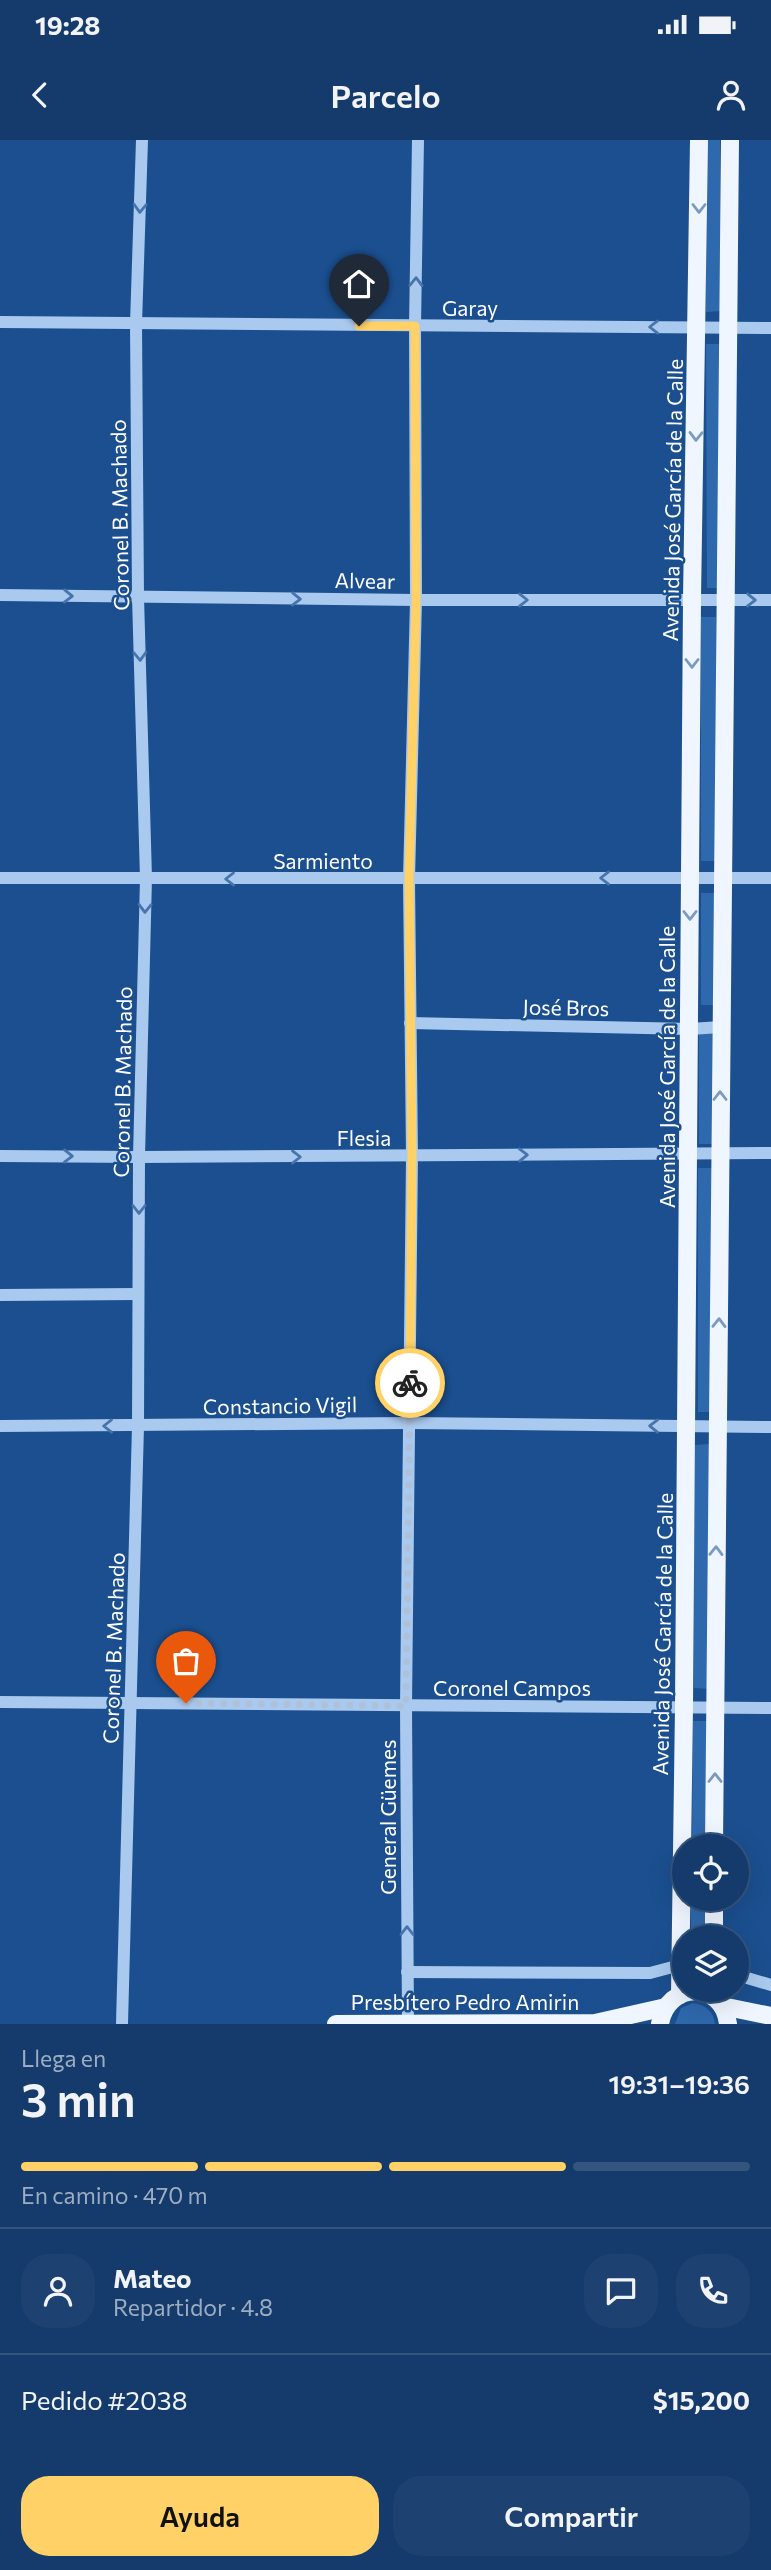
<!DOCTYPE html>
<html lang="es">
<meta charset="utf-8">
<style>
body{margin:0;font-family:Commissioner,sans-serif;background:#1d4271;color:#f1f3f6;height:100vh;display:flex;flex-direction:column;font-size:26px;white-space:nowrap}
*{box-sizing:border-box;margin:0}
p{font-size:23px;color:#9dadc1}
.icon{flex:none;width:38px;height:38px;fill:none;stroke:currentColor;stroke-width:2;stroke-linecap:round;stroke-linejoin:round}
.map{position:relative;height:1884px;overflow:hidden}
.panel{display:flex;flex-direction:column;background:#143b6b;flex:1}
.panel>*{flex:none}
.controls{position:absolute;left:672px;top:1694px;display:grid;gap:14px}
.controls a{display:grid;place-items:center;width:77px;height:77px;border-radius:50%;background:#143b6b;box-shadow:0 7px 28px #0002,0 0 0 2px #33557e;font-size:35px}
.pin{position:absolute;display:grid;place-items:center;width:60px;height:60px;color:#fff;margin:-72px -30px;border-radius:50% 50% 50% 0;rotate:-45deg;box-shadow:0 0 7px #0007}
.pin .icon{rotate:45deg}
.courier{position:absolute;display:grid;place-items:center;width:70px;height:70px;margin:-35px;border:5px solid #ffd166;border-radius:50%;background:#fff;color:#222;box-shadow:0 2px 9px #0007}
.head em{font-style:normal;font-weight:600}
.head div{display:flex;flex-direction:column-reverse}
.head{display:flex;align-items:center;justify-content:space-between;height:119px;padding:0 21px}
h1{font-size:46px;font-weight:600;line-height:52px}
.bar{display:grid;grid-template-columns:repeat(4,1fr);gap:10px 7px;align-content:center;height:84px;padding:0 21px}
.bar i{height:9px;border-radius:5px;background:#33557e}
.bar .active{background:#ffd166}
.bar p{grid-column:span 4}
.line{display:flex;align-items:center;gap:18px;padding:0 21px;border-top:2px solid #33557e}
.line div{flex:1}
.round{display:grid;place-items:center;flex:none;width:74px;height:74px;border-radius:28px;background:#1d4271}
.action{display:flex;gap:14px;margin-top:auto;padding:14px 21px}
.action a{flex:1;height:80px;border-radius:28px;background:#ffd166;color:#111;font-size:28px;font-weight:600;line-height:80px;text-align:center}
.action a+a{background:#1d4271;color:#f1f3f6}
.status{display:flex;justify-content:space-between;align-items:center;height:49px;padding:0 35px;background:#143b6b;direction:ltr}
.status svg{height:19px;fill:currentColor}
header{display:flex;justify-content:space-between;align-items:center;height:91px;padding:0 21px;background:#143b6b;font-size:32px;font-weight:600}
.map>svg:first-child{display:block}
.green{fill:#2e69ad}
.lines{fill:none;stroke-linecap:round;stroke-linejoin:round}
.minor{stroke:#a9c9ee;stroke-width:12}
.major{stroke:#f0f6ff;stroke-width:18}
.oneway{stroke:#4674ac}
.oneway2{stroke:#7b9ac1}
.done{stroke:#afc1d8;stroke-width:7;stroke-dasharray:0 12.6}
.route{stroke:#ffd166;stroke-width:9}
.labels{text-anchor:middle;dominant-baseline:central;stroke-width:5;stroke-linejoin:round;paint-order:stroke}
.street-label{font-size:21px;fill:#fff;stroke:#1b4f8f}
</style>
<div class="status"><b>19:28</b><svg viewBox="0 0 49 12"><path d="M0 12V9h3v3zM5 12V6h3v6zM10 12V3h3v9zM15 12V0h3v12zM26 1h20v11H26zM47 4h2v5h-2z"/></svg></div>
<header><svg class="icon" aria-label="back" viewBox="0 0 24 24"><path d="M15 5l-7 7 7 7"/></svg>Parcelo<svg class="icon" aria-label="person" viewBox="0 0 24 24"><circle cx="12" cy="8" r="4"/><path d="M4 21q1-7 8-7t8 7"/></svg></header>
<div class="map">
<svg width="771" height="1884" viewBox="0 0 771 1884">
<rect width="100%" height="100%" fill="#1b4f8f"/>
<!-- green -->
<g class="green">
<path d="M705,0H720L721,171L706,172Z"/>
<path d="M706,204H721V448H707Z"/>
<rect x="701" y="477" width="15" height="244"/>
<rect x="701" y="753" width="15" height="112"/>
<path d="M714,891V1004H699V892Z"/>
<path d="M698,1028H713L714,1272H698Z"/>
<path d="M709,1304V1549L694,1548V1305Z"/>
<path d="M693,1581H708L707,1706H692Z"/>
<rect x="691" y="1759" width="15" height="38"/>
<path d="M693,1863C706,1865 713,1871 715,1884H675L681,1868Z"/>
</g>
<g class="lines">
<!-- minor -->
<g class="minor">
<path d="M0,182L771,188"/>
<path d="M0,455L416,460H771"/>
<path d="M0,738H771"/>
<path d="M410,883L690,889L721,887"/>
<path d="M0,1016L139,1017L771,1013"/>
<path d="M0,1155L138,1154"/>
<path d="M0,1286L409,1283L771,1287"/>
<path d="M0,1562L771,1568"/>
<path d="M407,1832L650,1833L684,1824"/>
<path d="M737,1835L771,1845"/>
<path d="M408,1883L406,1566L412,1016L409,739L416,460L415,186L418,0"/>
<path d="M122,1884L138,1286L139,1017L146,738L138,457L136,184L142,0"/>
</g>
<!-- major -->
<g class="major">
<path d="M714,1706L730,0"/>
<path d="M714,1797V1759"/>
<path d="M680,1855L684,1567L692,459L699,0"/>
<path d="M722,1866L771,1876"/>
<path d="M336,1884L595,1883L666,1867"/>
<path d="M660,1884C667,1841 723,1840 728,1884"/>
</g>
</g>
<!-- one-way arrows -->
<defs><path id="oneway-chevron" d="M-2-3.5L2.5 0L-2 3.5" fill="none" stroke-width="1.6" stroke-linecap="round" stroke-linejoin="round" transform="scale(1.75)"/></defs>
<g class="oneway">
<use href="#oneway-chevron" transform="translate(140 68) rotate(92)"/>
<use href="#oneway-chevron" transform="translate(416 142) rotate(-89)"/>
<use href="#oneway-chevron" transform="translate(654 187) rotate(-180)"/>
<use href="#oneway-chevron" transform="translate(68 456) rotate(1)"/>
<use href="#oneway-chevron" transform="translate(296 459) rotate(1)"/>
<use href="#oneway-chevron" transform="translate(523 460)"/>
<use href="#oneway-chevron" transform="translate(751 460) rotate(1)"/>
<use href="#oneway-chevron" transform="translate(140 516) rotate(88)"/>
<use href="#oneway-chevron" transform="translate(605 738) rotate(180)"/>
<use href="#oneway-chevron" transform="translate(230 739) rotate(-180)"/>
<use href="#oneway-chevron" transform="translate(145 768) rotate(91)"/>
<use href="#oneway-chevron" transform="translate(523 1015) rotate(-1)"/>
<use href="#oneway-chevron" transform="translate(68 1016) rotate(1)"/>
<use href="#oneway-chevron" transform="translate(296 1017)"/>
<use href="#oneway-chevron" transform="translate(139 1069) rotate(90)"/>
<use href="#oneway-chevron" transform="translate(108 1286) rotate(180)"/>
<use href="#oneway-chevron" transform="translate(654 1286) rotate(-179)"/>
<use href="#oneway-chevron" transform="translate(407 1791) rotate(-90)"/>
</g>
<g class="oneway2">
<use href="#oneway-chevron" transform="translate(699 68) rotate(90)"/>
<use href="#oneway-chevron" transform="translate(696 296) rotate(91)"/>
<use href="#oneway-chevron" transform="translate(692 523) rotate(90)"/>
<use href="#oneway-chevron" transform="translate(690 775) rotate(90)"/>
<use href="#oneway-chevron" transform="translate(720 956) rotate(-90)"/>
<use href="#oneway-chevron" transform="translate(719 1183) rotate(-89)"/>
<use href="#oneway-chevron" transform="translate(716 1411) rotate(-89)"/>
<use href="#oneway-chevron" transform="translate(715 1638) rotate(-90)"/>
</g>
<g class="lines">
<!-- done -->
<path class="done" d="M186,1563L406,1566L410,1243"/>
<!-- route -->
<path class="route" d="M359,186H415L416,460L409,739L412,1016L410,1243"/>
</g>
<g class="labels">
<!-- street labels -->
<g class="street-label">
<text x="470" y="167">Garay</text>
<text transform="translate(672 360) rotate(-89)">Avenida José García de la Calle</text>
<text transform="translate(119 375) rotate(-91)">Coronel B. Machado</text>
<text transform="translate(365 440) rotate(1)">Alvear</text>
<text x="323" y="720">Sarmiento</text>
<text transform="translate(566 867) rotate(1)">José Bros</text>
<text transform="translate(666 927) rotate(-90)">Avenida José García de la Calle</text>
<text transform="translate(122 942) rotate(-89)">Coronel B. Machado</text>
<text x="364" y="997">Flesia</text>
<text transform="translate(280 1265) rotate(-1)">Constancio Vigil</text>
<text transform="translate(662 1494) rotate(-89)">Avenida José García de la Calle</text>
<text transform="translate(113 1508) rotate(-88)">Coronel B. Machado</text>
<text x="512" y="1547">Coronel Campos</text>
<text transform="translate(387 1677) rotate(-90)">General Güemes</text>
<text x="465" y="1861">Presbítero Pedro Amirin</text>
</g>
</g>
</svg>
<div class="controls">
<a><svg class="icon" aria-label="locate" viewBox="0 0 24 24"><circle cx="12" cy="12" r="6"/><path d="M12 2v4M12 18v4M2 12h4M18 12h4"/></svg></a>
<a><svg class="icon" aria-label="layers" viewBox="0 0 24 24"><path d="M12 4l9 5-9 5-9-5zM3 14l9 5 9-5"/></svg></a>
</div>
<div class="pin" style="left:186px;top:1563px;background:#ea580c"><svg class="icon" aria-label="bag" viewBox="0 0 24 24"><path d="M5 8h14l-1 12H6zM9 8a3 3 0 0 1 6 0"/></svg></div>
<div class="pin" style="left:359px;top:186px;background:#1f2937"><svg class="icon" aria-label="home" viewBox="0 0 24 24"><path d="M3 11l9-7 9 7M6 9v11h12V9"/></svg></div>
<div class="courier" style="left:410px;top:1243px"><svg class="icon" aria-label="bike" viewBox="0 0 24 24"><circle cx="6" cy="16" r="4"/><circle cx="18" cy="16" r="4"/><path d="M6 16l4-8h5l3 8M10 8l3 8H6M13 5h3"/></svg></div>
</div>
<section class="panel">
<div class="head"><div><h1>3 min</h1><p>Llega en</p></div><em>19:31–19:36</em></div>
<div class="bar"><i class="active"></i><i class="active"></i><i class="active"></i><i></i><p>En camino · 470 m</p></div>
<div class="line" style="height:126px"><a class="round"><svg class="icon" aria-label="person" viewBox="0 0 24 24"><circle cx="12" cy="8" r="4"/><path d="M4 21q1-7 8-7t8 7"/></svg></a><div><b>Mateo</b><p>Repartidor · 4.8</p></div><a class="round"><svg class="icon" aria-label="chat" viewBox="0 0 24 24"><path d="M4 5h16v11H9l-5 4z"/></svg></a><a class="round"><svg class="icon" aria-label="phone" viewBox="0 0 24 24"><path d="M5 4h4l2 5-3 2q2 4 5 5l2-3 5 2v4C11 20 4 13 5 4z"/></svg></a></div>
<div class="line" style="height:91px"><div>Pedido #2038</div><b>$15,200</b></div>
<div class="action"><a>Ayuda</a><a>Compartir</a></div>
</section>
